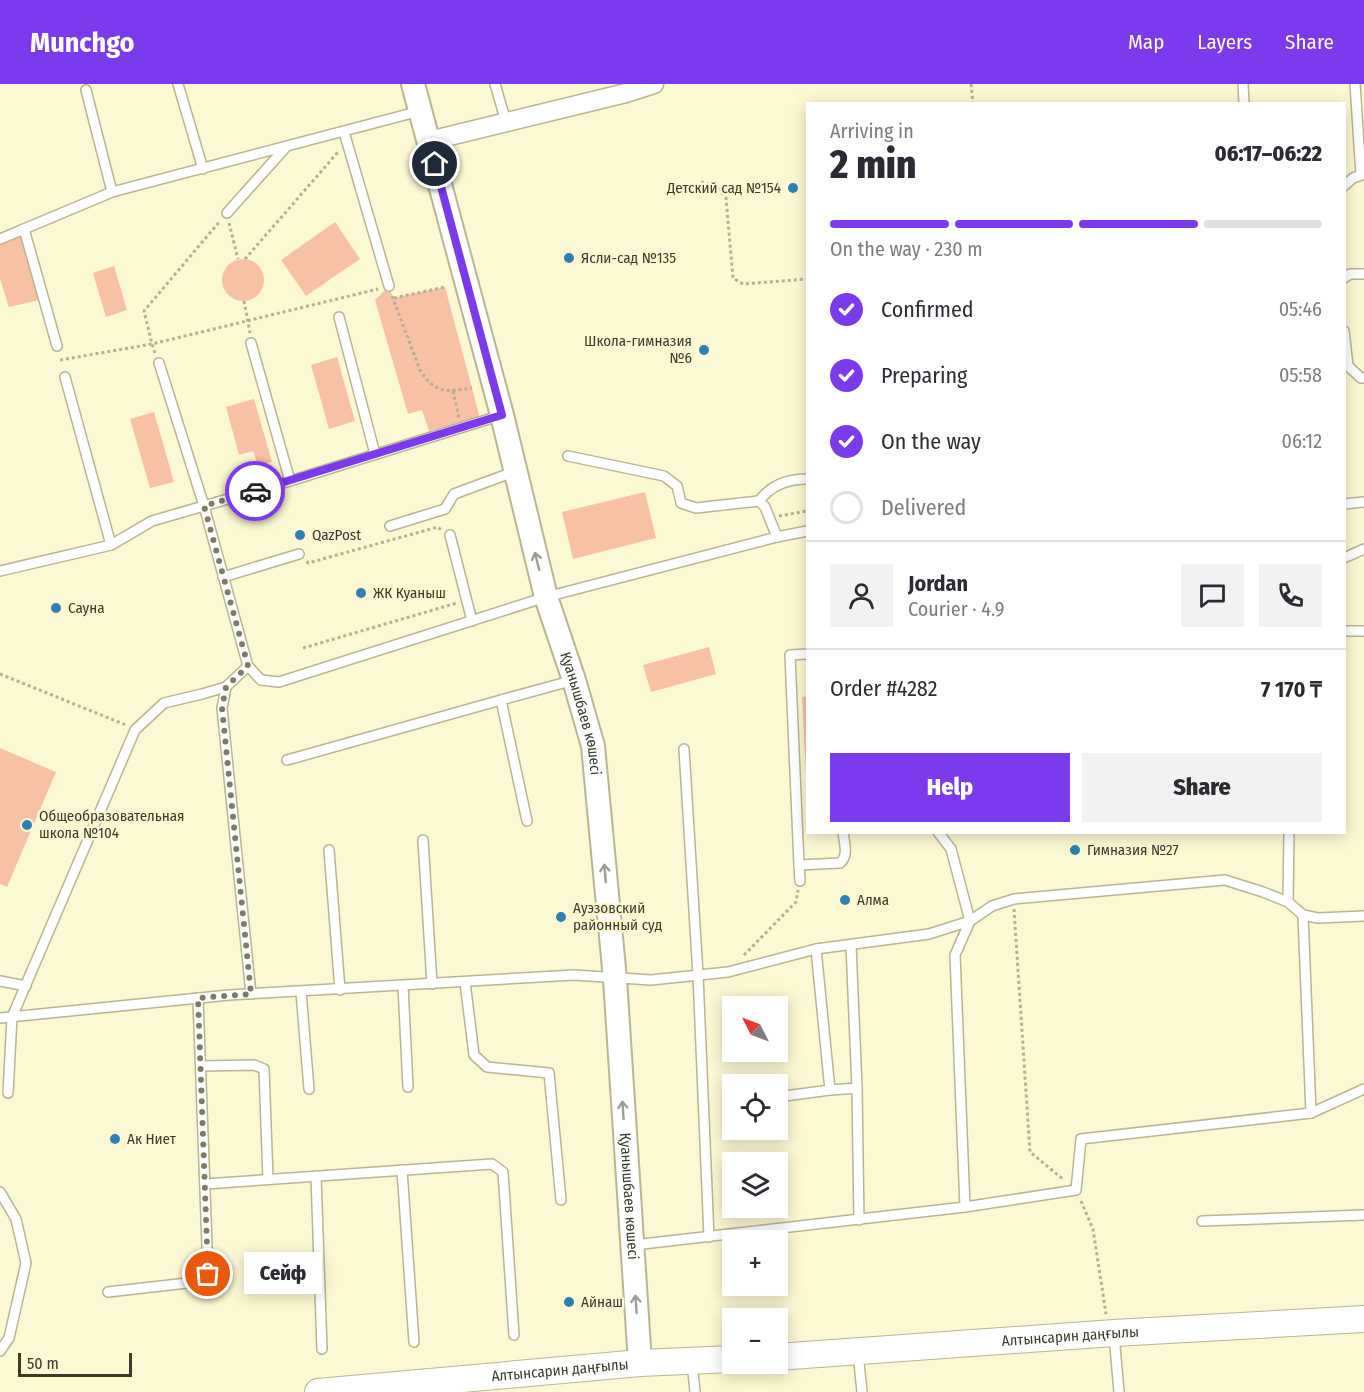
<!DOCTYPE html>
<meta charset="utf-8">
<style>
body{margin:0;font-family:"Fira Sans Condensed",sans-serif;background:#f2f2f3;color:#2b2b33;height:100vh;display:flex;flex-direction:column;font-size:22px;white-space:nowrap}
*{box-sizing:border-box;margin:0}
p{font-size:20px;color:#7c7c81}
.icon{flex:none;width:33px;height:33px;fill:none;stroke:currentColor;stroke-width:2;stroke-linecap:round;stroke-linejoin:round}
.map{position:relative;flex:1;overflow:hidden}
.drawer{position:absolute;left:806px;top:18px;width:540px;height:732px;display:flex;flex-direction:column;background:#fff;border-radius:0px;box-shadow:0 3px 15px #0003}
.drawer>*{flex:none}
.needle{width:39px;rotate:312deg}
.tools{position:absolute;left:722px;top:912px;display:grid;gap:12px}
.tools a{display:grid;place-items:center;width:66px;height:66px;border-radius:0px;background:#fff;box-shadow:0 3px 15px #0003;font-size:30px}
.scale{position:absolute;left:18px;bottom:15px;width:114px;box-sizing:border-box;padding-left:6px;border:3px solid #3c3a2b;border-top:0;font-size:16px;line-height:21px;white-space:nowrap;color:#3c3a2b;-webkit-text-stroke:4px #fcf8d2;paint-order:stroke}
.pin{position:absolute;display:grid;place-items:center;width:51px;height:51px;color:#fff;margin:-26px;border:3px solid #fff;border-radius:50%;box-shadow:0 2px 6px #0007}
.courier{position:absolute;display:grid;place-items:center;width:60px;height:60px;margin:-30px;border:4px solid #7c3aed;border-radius:50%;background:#fff;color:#222;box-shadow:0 2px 8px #0007}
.bubble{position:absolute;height:42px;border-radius:0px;background:#fff;box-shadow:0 3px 15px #0003;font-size:20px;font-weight:800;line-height:42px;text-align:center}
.summary em{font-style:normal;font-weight:800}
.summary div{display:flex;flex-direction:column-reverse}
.summary{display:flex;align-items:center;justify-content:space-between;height:102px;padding:0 24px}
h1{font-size:39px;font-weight:800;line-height:45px}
.bar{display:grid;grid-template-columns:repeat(4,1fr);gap:9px 6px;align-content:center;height:72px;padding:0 24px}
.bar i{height:8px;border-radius:4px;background:#e1e1e2}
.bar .selected{background:#7c3aed}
.bar p{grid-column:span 4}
.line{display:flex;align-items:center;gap:15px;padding:0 24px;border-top:2px solid #e1e1e2}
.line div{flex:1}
.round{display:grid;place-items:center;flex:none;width:63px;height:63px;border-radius:0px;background:#f2f2f3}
ol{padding:0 24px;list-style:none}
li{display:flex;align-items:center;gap:18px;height:66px}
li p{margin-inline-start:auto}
li .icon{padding:6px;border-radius:50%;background:#7c3aed;color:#fff;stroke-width:4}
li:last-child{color:#7c7c81}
li i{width:33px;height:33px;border:3px solid #e1e1e2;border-radius:50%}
.cta{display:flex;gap:12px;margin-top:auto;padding:12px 24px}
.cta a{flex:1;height:69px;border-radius:0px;background:#7c3aed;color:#fff;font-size:24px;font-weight:800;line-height:69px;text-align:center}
.cta a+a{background:#f2f2f3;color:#2b2b33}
header{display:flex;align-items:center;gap:36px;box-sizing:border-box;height:84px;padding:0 30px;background:#7c3aed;color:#fff}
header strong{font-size:28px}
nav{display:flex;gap:33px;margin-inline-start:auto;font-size:21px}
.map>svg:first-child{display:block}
.green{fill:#f7c1a5}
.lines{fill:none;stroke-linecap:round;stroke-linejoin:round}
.service-casing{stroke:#b9b591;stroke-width:12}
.minor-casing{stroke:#b9b591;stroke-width:21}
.tertiary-casing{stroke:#b9b591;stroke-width:26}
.secondary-casing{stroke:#b9b591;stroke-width:28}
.path{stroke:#b3b093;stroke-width:3;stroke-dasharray:3 3;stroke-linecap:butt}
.service{stroke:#fff;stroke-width:9}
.minor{stroke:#fff;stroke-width:18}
.tertiary{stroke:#fff;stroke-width:22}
.secondary{stroke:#fff;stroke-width:26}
.oneway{stroke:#9e9c95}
.done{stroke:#7f7c65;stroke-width:6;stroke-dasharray:0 10.8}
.route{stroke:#7c3aed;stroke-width:8}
.poi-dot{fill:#307fb1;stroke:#fcf8d2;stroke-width:2}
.labels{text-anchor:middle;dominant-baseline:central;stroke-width:5;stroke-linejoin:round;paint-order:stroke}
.poi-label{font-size:15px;fill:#3c3a2b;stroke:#fcf8d2;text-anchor:start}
.street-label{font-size:15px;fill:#3c3a2b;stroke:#fcf8d2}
</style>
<header>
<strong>Munchgo</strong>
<nav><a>Map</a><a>Layers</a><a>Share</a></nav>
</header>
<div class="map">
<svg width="1364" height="1308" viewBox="0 0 1364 1308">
<rect width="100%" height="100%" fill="#fcf8d2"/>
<!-- green -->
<g class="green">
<path d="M335,138L360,175L306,212L281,176Z"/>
<path d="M24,145L44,215L9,223L0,195V155Z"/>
<circle cx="243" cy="196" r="21"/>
<path d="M114,182L127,226L106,233L93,189Z"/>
<path d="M389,202L393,214L445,203L480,334L429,347L422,326L408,330L375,216Z"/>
<path d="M337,273L355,337L329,345L311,281Z"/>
<path d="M254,315L272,378L258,382L253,367L239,371L226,323Z"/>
<path d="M154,328L174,398L150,404L130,335Z"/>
<path d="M645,408L656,454L573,475L562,428Z"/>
<path d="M709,563L716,590L651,608L643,581Z"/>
<path d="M807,612V690H806L802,613Z"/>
<path d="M0,664L56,688L7,803L0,800Z"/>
</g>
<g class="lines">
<!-- service casing -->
<g class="service-casing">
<g id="service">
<path d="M178,0L203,85"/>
<path d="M495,0L506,38"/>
<path d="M1243,0L1244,20"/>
<path d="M1355,0L1361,91"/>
<path d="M86,6L112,108"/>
<path d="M344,48L389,202"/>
<path d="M1344,102L1353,94L1364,90"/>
<path d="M227,129L286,63"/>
<path d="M0,155L24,145"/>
<path d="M1344,194L1350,190H1364"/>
<path d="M339,233L375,370"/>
<path d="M1344,247L1348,282L1361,294H1364"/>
<path d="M251,259L290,397"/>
<path d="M57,262L24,145L112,108L420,27"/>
<path d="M159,279L204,422L248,582L261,596L279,598L546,513L777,453L807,447"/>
<path d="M65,293L111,461"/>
<path d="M568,372L664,392L677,402L681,419L696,424L759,417L765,423L777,453"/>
<path d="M759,417C771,401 787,395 807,395"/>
<path d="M1344,420L1364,418"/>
<path d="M390,442L445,425L454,410L516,387"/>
<path d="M450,451L472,537"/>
<path d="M1344,474L1364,465"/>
<path d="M0,487L111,461L152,437L290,397L502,331"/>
<path d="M223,493L299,470"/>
<path d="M1344,547H1364"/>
<path d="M248,582L226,603L222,624L251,910"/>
<path d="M684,665L698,891L709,1153"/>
<path d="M287,676L501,616"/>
<path d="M527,737L501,616L574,596"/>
<path d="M938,748L951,765L970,837L955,871L965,1123L1076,1106L1081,1055L1311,1029L1303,831"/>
<path d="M423,756L432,900"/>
<path d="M329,766L340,906"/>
<path d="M799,781L790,571L807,570"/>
<path d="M800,797L799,781L840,779C849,772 844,758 843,748"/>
<path d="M1288,818L1289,748"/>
<path d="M851,861L857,1004"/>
<path d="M0,897L26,902"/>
<path d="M465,898L474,971L487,983L549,989L561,1116"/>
<path d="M403,902L408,1003"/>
<path d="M301,908L309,1005"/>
<path d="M0,934L229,911L574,891L651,896L728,888L816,865L929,850L970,837L992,822L1014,815L1225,796L1263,808L1288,818L1303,831L1318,834L1364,832"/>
<path d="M201,982L254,981L264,985L268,1095"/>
<path d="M830,1006L857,1004L859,1136"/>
<path d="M8,1009L12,933L135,646L164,619L202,610L226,603"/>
<path d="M777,1013L830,1006L816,865"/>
<path d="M1311,1029L1364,1005"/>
<path d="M402,1086L414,1258"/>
<path d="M316,1092L322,1265"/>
<path d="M205,1100L492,1080L503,1088L514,1251"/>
<path d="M0,1108L16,1135L26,1179L9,1254L0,1267"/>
<path d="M1202,1137L1364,1131"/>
<path d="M634,1161L965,1123"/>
<path d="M108,1208L196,1198L208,1189L198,914"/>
<path d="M1114,1251L1119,1308"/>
<path d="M858,1269L862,1308"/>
<path d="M692,1278L695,1308"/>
</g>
</g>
<!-- minor casing -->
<g class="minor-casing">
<path id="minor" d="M429,57L626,9L654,0"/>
</g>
<!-- tertiary casing -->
<g class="tertiary-casing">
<g id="tertiary">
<path id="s1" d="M413,0L502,331L546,513L574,596L593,662L615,895L640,1279"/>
</g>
</g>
<!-- secondary casing -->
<g class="secondary-casing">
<g id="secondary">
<path id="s2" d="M777,1273L1114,1249L1364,1235"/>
<path id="s3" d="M318,1308L640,1279L732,1275"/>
</g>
</g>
<!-- path -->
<g class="path">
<path d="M971,0L973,20"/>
<path d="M701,98L716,102L726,114L733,194L743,200L807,195"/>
<path d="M229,139L238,175"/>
<path d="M245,175L338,68"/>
<path d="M392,212L420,286C435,310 446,308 472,304"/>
<path d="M394,214L445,203"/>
<path d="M244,217L250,249"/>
<path d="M155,269L152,260L378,205"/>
<path d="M60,276L152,260L144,227L220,137"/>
<path d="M453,307L459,334"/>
<path d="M779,432L807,427"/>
<path d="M307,477L308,479L438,443L441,446"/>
<path d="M303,564L457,519"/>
<path d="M0,590L126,641"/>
<path d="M1014,825L1030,1068L1064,1096"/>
<path d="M744,871L796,818L798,806"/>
<path d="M1081,1117L1093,1145L1106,1230"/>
</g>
<!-- service -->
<use href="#service" class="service"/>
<!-- minor -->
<use href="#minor" class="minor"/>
<!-- tertiary -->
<use href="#tertiary" class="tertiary"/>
<!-- secondary -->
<use href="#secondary" class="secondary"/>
</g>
<!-- one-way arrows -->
<defs><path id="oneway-shaft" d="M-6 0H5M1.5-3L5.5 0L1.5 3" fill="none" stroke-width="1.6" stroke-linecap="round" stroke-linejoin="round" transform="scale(1.5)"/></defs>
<g class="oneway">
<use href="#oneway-shaft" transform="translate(537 477) rotate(-104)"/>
<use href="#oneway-shaft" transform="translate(605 789) rotate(-95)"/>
<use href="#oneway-shaft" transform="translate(623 1026) rotate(-94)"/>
<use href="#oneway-shaft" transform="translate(636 1220) rotate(-94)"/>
</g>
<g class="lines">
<!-- done -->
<path class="done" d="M208,1190L198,914L251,910L222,624L226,603L248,582L204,422L255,407"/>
<!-- route -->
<path class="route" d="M255,407L502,331L435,80"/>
</g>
<!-- markers -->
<g class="poi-dot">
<circle cx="793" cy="104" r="6"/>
<circle cx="569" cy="174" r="6"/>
<circle cx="704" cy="266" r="6"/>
<circle cx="300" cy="451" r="6"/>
<circle cx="361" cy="509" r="6"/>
<circle cx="56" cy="524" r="6"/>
<circle cx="27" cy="741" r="6"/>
<circle cx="1075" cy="766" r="6"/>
<circle cx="845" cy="816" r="6"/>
<circle cx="561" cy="833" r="6"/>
<circle cx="115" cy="1055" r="6"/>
<circle cx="569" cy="1218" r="6"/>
</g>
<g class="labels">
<!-- poi labels -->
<g class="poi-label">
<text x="781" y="104" text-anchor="end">Детский сад №154</text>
<text x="581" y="174">Ясли-сад №135</text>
<text x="692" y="257" text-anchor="end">Школа-гимназия<tspan x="692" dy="17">№6</tspan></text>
<text x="312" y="451">QazPost</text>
<text x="373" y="509">ЖК Куаныш</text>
<text x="68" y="524">Сауна</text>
<text x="39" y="732">Общеобразовательная<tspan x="39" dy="17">школа №104</tspan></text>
<text x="1087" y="766">Гимназия №27</text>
<text x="857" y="816">Алма</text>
<text x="573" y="824">Ауэзовский<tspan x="573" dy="17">районный суд</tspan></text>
<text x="127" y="1055">Ак Ниет</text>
<text x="581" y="1218">Айнаш</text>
</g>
<!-- street labels -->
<g class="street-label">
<text stroke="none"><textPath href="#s1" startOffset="652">Қуанышбаев көшесі</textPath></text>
<text stroke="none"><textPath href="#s1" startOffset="1138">Қуанышбаев көшесі</textPath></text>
<text stroke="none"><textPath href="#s2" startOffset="294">Алтынсарин даңғылы</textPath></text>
<text stroke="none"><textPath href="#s3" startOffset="243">Алтынсарин даңғылы</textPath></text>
</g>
</g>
</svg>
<div class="tools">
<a><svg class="needle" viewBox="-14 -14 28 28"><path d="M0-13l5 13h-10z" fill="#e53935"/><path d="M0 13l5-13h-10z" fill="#7c7c81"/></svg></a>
<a><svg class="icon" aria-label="locate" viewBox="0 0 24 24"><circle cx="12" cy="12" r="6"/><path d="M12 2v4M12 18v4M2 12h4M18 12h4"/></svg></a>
<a><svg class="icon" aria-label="layers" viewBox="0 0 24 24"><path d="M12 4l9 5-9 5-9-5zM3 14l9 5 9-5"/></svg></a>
<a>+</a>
<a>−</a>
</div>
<div class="scale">50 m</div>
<div class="pin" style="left:208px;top:1190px;background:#ea580c"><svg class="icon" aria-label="bag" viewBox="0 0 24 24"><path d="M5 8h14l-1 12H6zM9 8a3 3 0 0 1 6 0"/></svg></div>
<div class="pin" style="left:435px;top:80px;background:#1f2937"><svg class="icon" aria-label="home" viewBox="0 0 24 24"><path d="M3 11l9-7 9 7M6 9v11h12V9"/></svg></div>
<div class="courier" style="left:255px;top:407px"><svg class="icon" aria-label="car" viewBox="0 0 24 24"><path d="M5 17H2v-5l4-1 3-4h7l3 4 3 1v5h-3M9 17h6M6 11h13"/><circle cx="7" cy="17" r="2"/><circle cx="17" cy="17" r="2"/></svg></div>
<div class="bubble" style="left:244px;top:1168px;width:78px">Сейф</div>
<section class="drawer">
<div class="summary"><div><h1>2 min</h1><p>Arriving in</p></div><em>06:17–06:22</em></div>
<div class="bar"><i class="selected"></i><i class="selected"></i><i class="selected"></i><i></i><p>On the way · 230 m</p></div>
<ol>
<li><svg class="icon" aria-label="check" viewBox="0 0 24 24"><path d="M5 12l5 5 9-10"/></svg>Confirmed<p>05:46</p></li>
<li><svg class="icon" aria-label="check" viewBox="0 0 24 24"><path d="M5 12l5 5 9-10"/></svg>Preparing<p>05:58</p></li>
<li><svg class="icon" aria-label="check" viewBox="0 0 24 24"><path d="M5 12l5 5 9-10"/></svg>On the way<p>06:12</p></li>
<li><i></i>Delivered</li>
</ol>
<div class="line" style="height:108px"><a class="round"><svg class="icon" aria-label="person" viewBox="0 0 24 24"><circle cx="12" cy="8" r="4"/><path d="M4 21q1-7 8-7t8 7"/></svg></a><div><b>Jordan</b><p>Courier · 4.9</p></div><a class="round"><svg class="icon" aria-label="chat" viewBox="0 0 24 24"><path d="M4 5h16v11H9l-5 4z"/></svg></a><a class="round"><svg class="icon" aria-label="phone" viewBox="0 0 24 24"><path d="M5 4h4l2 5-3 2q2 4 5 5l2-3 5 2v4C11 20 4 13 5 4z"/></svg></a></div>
<div class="line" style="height:78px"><div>Order #4282</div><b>7 170 ₸</b></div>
<div class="cta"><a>Help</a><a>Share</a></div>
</section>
</div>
